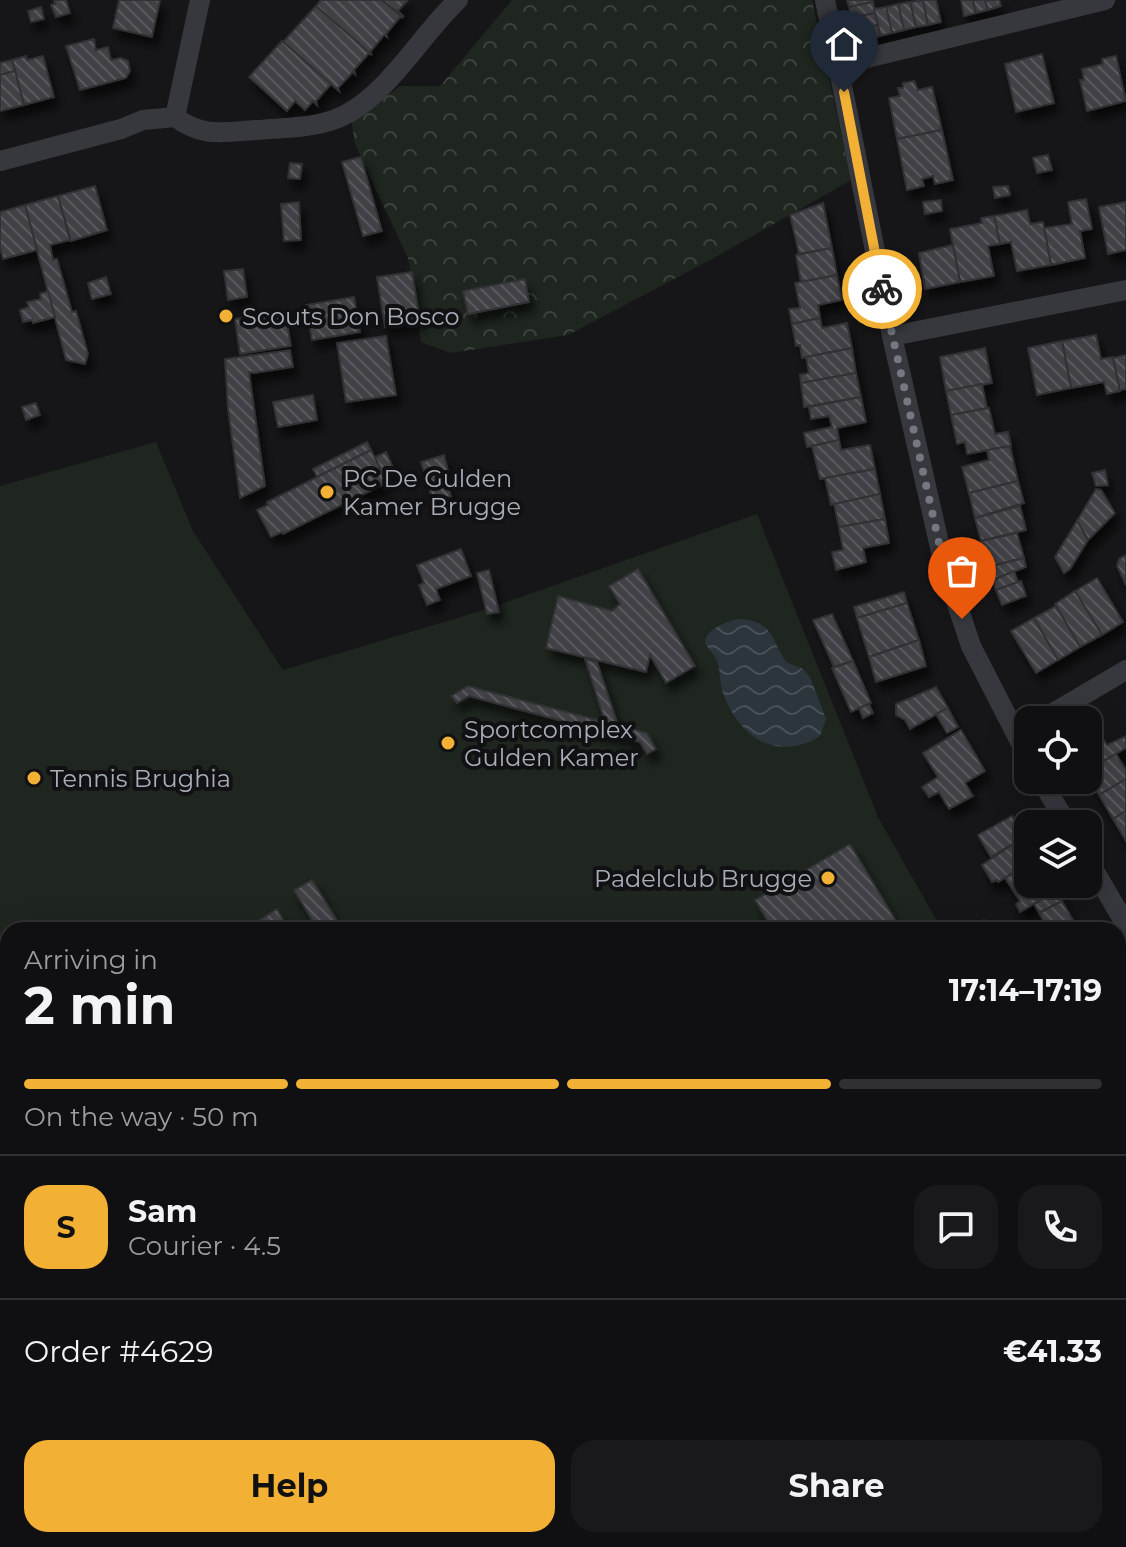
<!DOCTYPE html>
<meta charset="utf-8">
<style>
body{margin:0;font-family:Montserrat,sans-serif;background:#19191b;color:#f1f3f6;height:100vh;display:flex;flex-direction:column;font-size:30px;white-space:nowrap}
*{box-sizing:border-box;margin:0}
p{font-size:26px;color:#9c9d9f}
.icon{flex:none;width:44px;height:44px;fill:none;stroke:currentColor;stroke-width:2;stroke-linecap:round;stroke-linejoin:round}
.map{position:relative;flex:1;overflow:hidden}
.sheet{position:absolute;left:0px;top:922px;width:1126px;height:626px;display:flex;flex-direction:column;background:#101012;border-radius:24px 24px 0 0;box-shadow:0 8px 32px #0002,0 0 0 2px #303032}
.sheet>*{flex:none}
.controls{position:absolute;left:1014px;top:706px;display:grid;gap:16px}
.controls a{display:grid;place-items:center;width:88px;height:88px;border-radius:16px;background:#101012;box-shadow:0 8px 32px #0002,0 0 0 2px #303032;font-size:40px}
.pin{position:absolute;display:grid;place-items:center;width:68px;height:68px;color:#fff;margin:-82px -34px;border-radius:50% 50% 50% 0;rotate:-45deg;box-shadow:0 0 8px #0007}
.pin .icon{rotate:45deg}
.courier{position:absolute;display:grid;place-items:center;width:80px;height:80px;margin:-40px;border:6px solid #f2b134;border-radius:50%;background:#fff;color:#222;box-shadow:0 2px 10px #0007}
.overview em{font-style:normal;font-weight:700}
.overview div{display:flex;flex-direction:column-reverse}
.overview{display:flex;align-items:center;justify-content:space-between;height:136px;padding:0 24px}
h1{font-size:52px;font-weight:700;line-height:60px}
.bar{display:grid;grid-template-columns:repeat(4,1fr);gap:12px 8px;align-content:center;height:96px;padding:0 24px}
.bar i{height:10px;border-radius:6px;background:#303032}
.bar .on{background:#f2b134}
.bar p{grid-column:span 4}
.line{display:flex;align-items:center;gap:20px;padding:0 24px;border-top:2px solid #303032}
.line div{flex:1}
.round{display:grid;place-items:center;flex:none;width:84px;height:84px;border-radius:24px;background:#19191b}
.button{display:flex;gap:16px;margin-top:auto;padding:16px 24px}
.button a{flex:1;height:92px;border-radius:24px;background:#f2b134;color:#111;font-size:32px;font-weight:700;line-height:92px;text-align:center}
.button a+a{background:#19191b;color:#f1f3f6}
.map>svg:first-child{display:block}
.forest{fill:url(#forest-crowns)}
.pitch{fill:#1e261f}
.water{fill:url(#water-waves)}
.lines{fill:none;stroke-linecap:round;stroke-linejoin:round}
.stream{stroke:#2c353c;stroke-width:8}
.building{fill:url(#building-back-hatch);stroke:#303034;stroke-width:2;filter:url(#shadow)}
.lane{stroke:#37383d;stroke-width:10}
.street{stroke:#37383d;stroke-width:20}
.done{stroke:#757880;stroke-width:8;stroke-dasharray:0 14.4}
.route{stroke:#f2b134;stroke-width:10}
.poi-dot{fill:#f2b134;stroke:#111113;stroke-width:3}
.labels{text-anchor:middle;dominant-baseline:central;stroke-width:8;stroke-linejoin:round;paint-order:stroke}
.poi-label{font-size:24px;fill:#a8adb8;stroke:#111113;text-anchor:start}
</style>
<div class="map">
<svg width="1126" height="1547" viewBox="0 0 1126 1547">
<defs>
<pattern id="forest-crowns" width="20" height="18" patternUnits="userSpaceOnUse" patternTransform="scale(2)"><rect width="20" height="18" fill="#1e261f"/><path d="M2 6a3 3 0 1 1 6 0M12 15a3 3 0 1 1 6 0" fill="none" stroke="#3c433d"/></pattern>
<pattern id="water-waves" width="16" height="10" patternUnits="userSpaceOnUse" patternTransform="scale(2)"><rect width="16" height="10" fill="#2c353c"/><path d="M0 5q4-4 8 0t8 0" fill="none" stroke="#485056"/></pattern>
<pattern id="building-back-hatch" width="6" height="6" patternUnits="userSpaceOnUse" patternTransform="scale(2)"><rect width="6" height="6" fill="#404145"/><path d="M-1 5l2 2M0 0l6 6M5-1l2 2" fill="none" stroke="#595a5e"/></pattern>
<filter id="shadow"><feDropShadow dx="5" dy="9" stdDeviation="4" flood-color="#0009"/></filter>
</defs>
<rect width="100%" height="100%" fill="#161618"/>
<!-- forest -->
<path class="forest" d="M512,0H812L851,180L714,258L568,335L451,353L421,342L408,258L354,142L352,122L400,86H440Z"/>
<!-- pitch -->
<path class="pitch" d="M156,442L193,531L283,670L484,610L757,514L878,817L942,930H8V1540H778L782,1547H0V486Z"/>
<!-- water -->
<path class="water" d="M739,619C773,621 770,637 786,662L803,669L810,677L826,719L820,736C775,764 737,735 722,690C719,680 721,667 716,659C713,653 708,649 705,643C706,629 725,622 739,619Z"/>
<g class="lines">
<!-- stream -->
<path class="stream" d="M830,1540L834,1547"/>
</g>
<!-- building -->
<g class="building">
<path d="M54,0H66L70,13L56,17L51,5L55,4Z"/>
<path d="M119,0H160L152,37L113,28Z"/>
<path d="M321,0H382L403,18L400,17L386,34L387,37L384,35L370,52L372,55L316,6Z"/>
<path d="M382,0H408L398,11L404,17Z"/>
<path d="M847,0H872L873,2L849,7Z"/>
<path d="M923,0L928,25L916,27L910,2Z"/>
<path d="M923,0H936L941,22L928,25Z"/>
<path d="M961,0H973L976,13L964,16Z"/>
<path d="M973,0H985L988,10L976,13Z"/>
<path d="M985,0H999L1001,6L988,10Z"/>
<path d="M873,2L875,13L851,18L849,7Z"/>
<path d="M910,2L916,27L904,30L898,4Z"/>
<path d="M898,4L904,30L892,33L886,7Z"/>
<path d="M316,6L372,55L369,53L354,70L355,74L353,72L338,88L339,91L283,42Z"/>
<path d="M41,7L44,19L31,22L28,11Z"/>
<path d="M886,7L892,33L880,36L874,9Z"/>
<path d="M875,13L878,25L854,31L851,18Z"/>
<path d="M878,25L880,36L856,42L854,31Z"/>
<path d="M94,39L96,50L108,47L111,60L121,58L128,61L130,71L126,78L80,90L66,46Z"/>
<path d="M282,41L331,84L316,101L317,105L313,101L305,110L295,101L287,111L249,77Z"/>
<path d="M1042,54L1054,103L1016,112L1005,64Z"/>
<path d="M26,56L27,60L43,56L54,97L24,105L12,60Z"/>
<path d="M1116,56L1126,101L1087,111L1080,80H1084L1082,69L1103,64L1102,59Z"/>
<path d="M12,60L15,71L0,75V63Z"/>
<path d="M15,71L24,105L0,111V75Z"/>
<path d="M914,81L918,90L932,87L942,130L897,139L889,98L900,96L898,88H903V83Z"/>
<path d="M942,130L953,180L935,184L933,176L922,179L924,186L907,190L897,139Z"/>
<path d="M1048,155L1052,170L1037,173L1033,158Z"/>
<path d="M361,157L382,231L363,236L342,162Z"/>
<path d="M290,163L302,164L300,179L288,178Z"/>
<path d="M95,186L107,230L71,241L58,196Z"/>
<path d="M1008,186L1010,195L995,198L993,187Z"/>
<path d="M58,196L70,240L50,245L53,260L57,259L72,312L76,311L88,354L85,364L66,360L25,205Z"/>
<path d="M1086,199L1092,229L1080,231L1085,258L1051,265L1044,228L1072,224L1068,202Z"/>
<path d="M941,200L942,211L925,214L923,202Z"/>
<path d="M299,202L301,240L284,241L281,204Z"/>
<path d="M1126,202V250L1108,254L1099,207Z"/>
<path d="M823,203L832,248L799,254L790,215Z"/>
<path d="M25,205L37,250L3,259L0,247V212Z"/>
<path d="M1027,210L1030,224L1043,222L1051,265L1017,271L1011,242L1000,244L994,216Z"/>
<path d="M994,216L1000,244L988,246L994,276L960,282L950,229L982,223L981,218Z"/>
<path d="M953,245L960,282L925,289L919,253Z"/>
<path d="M832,248L837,275L801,282L796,255Z"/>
<path d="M243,269L247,297L228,300L224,271Z"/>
<path d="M412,272L420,321L385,327L377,277Z"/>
<path d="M837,275L842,300L818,305L820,318L792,324L789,309L800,308L795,283Z"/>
<path d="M106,277L111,294L92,299L88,283Z"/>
<path d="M525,279L529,302L468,314L463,291Z"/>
<path d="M48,291L55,317L33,323L32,320L23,322L20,310L29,307L27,302L41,299L40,294Z"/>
<path d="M354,297L360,332L312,340L306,305Z"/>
<path d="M285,311L291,346L240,354L235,319Z"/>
<path d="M820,318L822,328L847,323L852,348L802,358L800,345L796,346L792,324Z"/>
<path d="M1096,335L1101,359L1113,357L1120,391L1107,394L1104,382L1071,388L1062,341Z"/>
<path d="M386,336L396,395L346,402L337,343Z"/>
<path d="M1062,341L1071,388L1037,395L1028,348Z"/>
<path d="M852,348L856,373L801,383L800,375L809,373L806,357Z"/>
<path d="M985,348L992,383L946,391L940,357Z"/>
<path d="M290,350L293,367L254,373L249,372L265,486L240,498L228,409L225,359Z"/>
<path d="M1126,355V389L1120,390L1113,358Z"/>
<path d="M856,373L861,397L804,407L801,383Z"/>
<path d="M982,384L987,408L951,415L946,391Z"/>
<path d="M313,395L317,420L278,427L273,402Z"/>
<path d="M861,397L866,422L837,428L839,440L807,447L804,433L832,427L829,416L811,419L809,407Z"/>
<path d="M36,403L40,415L26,420L22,407Z"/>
<path d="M989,408L995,434L1008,432L1011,446L967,454L965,442L957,444L951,415Z"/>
<path d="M839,440L841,450L870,445L875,469L820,479L812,446Z"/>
<path d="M367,442L371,450L317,477L313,469Z"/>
<path d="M1010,446L1018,481L969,493L962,467L989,460L987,450Z"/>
<path d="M371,450L388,482L283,534L282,532L271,537L257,510L268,505L267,502Z"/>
<path d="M386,452L393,467L382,473L375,457Z"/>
<path d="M444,455L448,471L444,472L451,496L433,501L421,462Z"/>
<path d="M875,469L880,494L831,505L825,478Z"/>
<path d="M1105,470L1108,485L1096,486L1092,473Z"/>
<path d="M1018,481L1024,503L975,518L969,493Z"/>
<path d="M1096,489L1101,490L1115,513L1088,540L1077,521Z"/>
<path d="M880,494L885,519L839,527L834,504Z"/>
<path d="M1020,506L1026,530L981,541L975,518Z"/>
<path d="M885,519L889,543L863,548L866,562L836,570L832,552L843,550L839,527Z"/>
<path d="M1077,521L1088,540L1070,569L1064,573L1055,557Z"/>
<path d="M1017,533L1024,558L988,567L981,541Z"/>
<path d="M461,549L471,576L436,589L440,600L427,605L419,585L424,583L417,565Z"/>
<path d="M1126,555V585L1117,566L1119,559Z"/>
<path d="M1024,558L1026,567L993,580L988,567Z"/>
<path d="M638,569L695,666L666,683L650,655L646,672L546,648L558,596L612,611L620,604L609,586Z"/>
<path d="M489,570L499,612L487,614L477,573Z"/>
<path d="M1014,571L1018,582L996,590L993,580Z"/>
<path d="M1097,578L1123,622L1102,635L1075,591Z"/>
<path d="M1021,581L1026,596L1002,605L996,590Z"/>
<path d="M1075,591L1102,635L1080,647L1055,604Z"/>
<path d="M904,592L907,603L857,618L854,607Z"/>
<path d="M907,603L919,640L869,657L857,618Z"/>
<path d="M1056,606L1080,647L1058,660L1034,618Z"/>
<path d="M832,614L853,661L834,667L813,620Z"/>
<path d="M1034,618L1058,660L1036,673L1011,631Z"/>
<path d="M919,640L926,666L876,682L869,657Z"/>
<path d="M585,659L597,662L618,725L647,733L656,749L647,754L640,742L469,696L457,703L451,696L468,686L605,722Z"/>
<path d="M853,661L871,703L851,712L832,668Z"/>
<path d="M936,687L948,708L910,729L905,720L896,715V704Z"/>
<path d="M869,704L873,713L863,718L859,708Z"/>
<path d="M948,708L958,727L947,733L936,714Z"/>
<path d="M961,730L985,771L965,783L973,796L949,809L939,792L929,797L922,787L938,777L923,753Z"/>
<path d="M1100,734L1107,745L1126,736V748L1088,770V741Z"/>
<path d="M1116,754L1126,770V779L1099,795L1088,777V770Z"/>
<path d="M1126,779V811L1113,819L1099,795Z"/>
<path d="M1126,811V841L1113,819Z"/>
<path d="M1012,816L1024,837L991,857L978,835Z"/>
<path d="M1024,837L1028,844V864L998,882L997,880L992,882L982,865Z"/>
<path d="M850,844L896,921L881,930H773L755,900Z"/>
<path d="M1028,864V884H1052L1056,891L1020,912L1016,904L1020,901L1005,878Z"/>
<path d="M312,880L338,922L324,930H318L294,890Z"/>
<path d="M1056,891L1062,901L1039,913L1034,904Z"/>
<path d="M1062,901L1076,925L1079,930H1049L1039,913Z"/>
<path d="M277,909L288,928L248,930L247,928Z"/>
<path d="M984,920L989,929L969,930L968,929Z"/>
<path d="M1122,1063L1126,1070V1109L1120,1112L1118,1108V1067Z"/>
<path d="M1126,1244V1270L1118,1254Z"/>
<path d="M8,1281V1322L0,1308V1285Z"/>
<path d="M1118,1455L1126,1469V1490L1118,1494Z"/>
<path d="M255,1540H361L349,1547H242Z"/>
<path d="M933,1540H1041L1029,1547H937Z"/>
</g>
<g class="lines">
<!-- lane -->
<g class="lane">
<path d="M1118,1313L1126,1327"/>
<path d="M1118,1515L1126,1514"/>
<path d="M507,1540L516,1547"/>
<path d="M590,1540L594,1547"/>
<path d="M709,1540L713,1547"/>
<path d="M863,1540L867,1547"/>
<path d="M553,1547L561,1540"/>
<path d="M1043,1547L1055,1540"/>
</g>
<!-- street -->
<g class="street">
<path d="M825,0L892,336L944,565L971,646L1028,757"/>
<path d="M838,65L1105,0"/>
<path d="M175,117C203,138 223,132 256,130C281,128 307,128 330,121C382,106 419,36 458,0"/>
<path d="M175,117L200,0"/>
<path d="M0,161L121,129L143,120L175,117"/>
<path d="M892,336L1126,290"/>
<path d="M1041,720L1126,670"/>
<path d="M1041,780L1067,824"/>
<path d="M1088,860L1126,925"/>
<path d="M1118,1014L1126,1009"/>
</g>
</g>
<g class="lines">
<!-- done -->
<path class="done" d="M882,289L944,565L962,619"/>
<!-- route -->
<path class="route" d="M844,92L882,289"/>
</g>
<!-- markers -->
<g class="poi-dot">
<circle cx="226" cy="316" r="8"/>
<circle cx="327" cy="492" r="8"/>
<circle cx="448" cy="743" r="8"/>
<circle cx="34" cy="778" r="8"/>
<circle cx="828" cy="878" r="8"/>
</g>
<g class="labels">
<!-- poi labels -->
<g class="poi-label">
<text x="242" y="316">Scouts Don Bosco</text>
<text x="343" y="478">PC De Gulden<tspan x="343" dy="28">Kamer Brugge</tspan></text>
<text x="464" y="729">Sportcomplex<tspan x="464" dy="28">Gulden Kamer</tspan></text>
<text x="50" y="778">Tennis Brughia</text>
<text x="812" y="878" text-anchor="end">Padelclub Brugge</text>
</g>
</g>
</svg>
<div class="controls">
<a><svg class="icon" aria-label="locate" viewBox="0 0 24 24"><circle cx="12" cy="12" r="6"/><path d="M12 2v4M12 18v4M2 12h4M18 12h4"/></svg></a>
<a><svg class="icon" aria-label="layers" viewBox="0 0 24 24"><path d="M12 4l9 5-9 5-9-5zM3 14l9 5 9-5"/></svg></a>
</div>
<div class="pin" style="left:962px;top:619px;background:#ea580c"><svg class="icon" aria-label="bag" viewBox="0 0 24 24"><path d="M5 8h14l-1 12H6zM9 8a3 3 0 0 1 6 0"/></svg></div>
<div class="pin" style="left:844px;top:92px;background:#1f2937"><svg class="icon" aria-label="home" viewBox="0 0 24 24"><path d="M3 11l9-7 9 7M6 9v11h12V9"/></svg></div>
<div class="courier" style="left:882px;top:289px"><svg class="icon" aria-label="bike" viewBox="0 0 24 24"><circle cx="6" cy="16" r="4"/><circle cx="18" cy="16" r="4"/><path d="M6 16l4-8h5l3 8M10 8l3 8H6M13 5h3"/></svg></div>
<section class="sheet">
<div class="overview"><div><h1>2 min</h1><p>Arriving in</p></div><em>17:14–17:19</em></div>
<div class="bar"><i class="on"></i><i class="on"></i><i class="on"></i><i></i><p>On the way · 50 m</p></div>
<div class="line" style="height:144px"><b class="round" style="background:#f2b134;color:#111">S</b><div><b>Sam</b><p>Courier · 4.5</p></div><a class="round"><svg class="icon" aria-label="chat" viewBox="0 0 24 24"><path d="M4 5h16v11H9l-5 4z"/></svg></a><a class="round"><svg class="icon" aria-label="phone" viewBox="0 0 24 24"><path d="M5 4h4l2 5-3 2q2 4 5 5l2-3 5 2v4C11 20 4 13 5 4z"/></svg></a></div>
<div class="line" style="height:104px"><div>Order #4629</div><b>€41.33</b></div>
<div class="button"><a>Help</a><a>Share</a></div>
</section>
</div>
